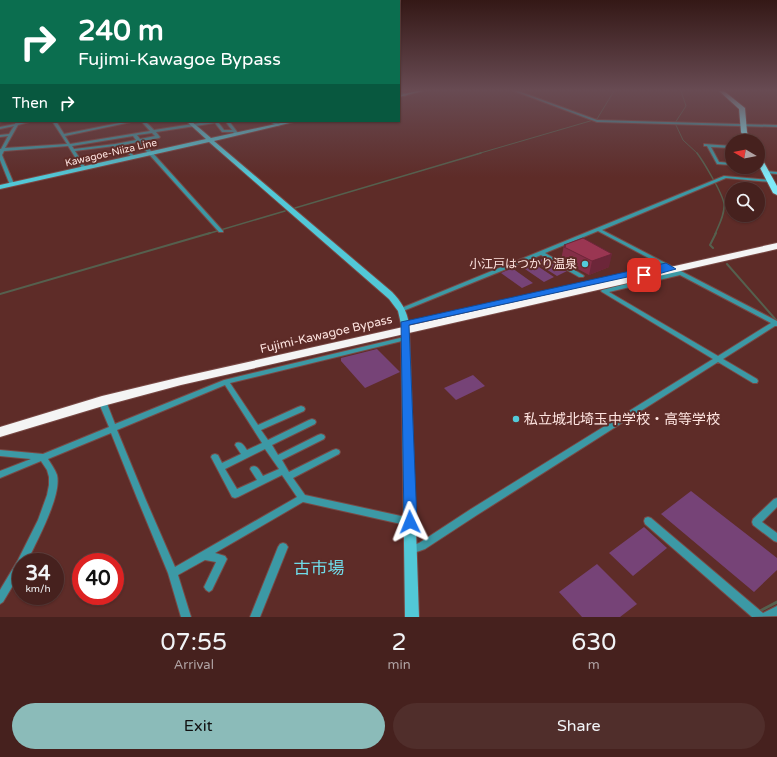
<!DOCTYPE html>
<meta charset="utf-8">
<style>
:root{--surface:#46211e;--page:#502e2b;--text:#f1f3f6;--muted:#b0a3a4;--line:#5e3e3c;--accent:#8bbbb9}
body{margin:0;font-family:"Varela Round","Noto Sans JP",sans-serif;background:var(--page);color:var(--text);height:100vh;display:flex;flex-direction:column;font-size:15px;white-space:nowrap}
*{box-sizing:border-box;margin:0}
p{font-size:13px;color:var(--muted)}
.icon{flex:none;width:22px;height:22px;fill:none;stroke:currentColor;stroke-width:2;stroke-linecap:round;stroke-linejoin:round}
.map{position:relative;height:617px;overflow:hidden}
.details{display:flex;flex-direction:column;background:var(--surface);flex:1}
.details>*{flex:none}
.guide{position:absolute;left:0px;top:0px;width:400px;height:122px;box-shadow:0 1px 3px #0004,0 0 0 1px var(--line);background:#0b6e4f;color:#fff;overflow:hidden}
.needle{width:26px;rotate:280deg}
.buttons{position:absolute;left:725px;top:134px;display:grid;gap:8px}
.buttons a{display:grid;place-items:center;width:40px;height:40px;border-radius:50%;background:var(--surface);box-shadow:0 1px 3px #0004,0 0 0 1px var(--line);font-size:20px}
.speed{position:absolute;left:12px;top:553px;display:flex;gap:8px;font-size:20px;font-weight:700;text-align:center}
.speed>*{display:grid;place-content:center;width:52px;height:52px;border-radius:50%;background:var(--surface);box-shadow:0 1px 3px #0004,0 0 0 1px var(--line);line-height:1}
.speed small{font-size:10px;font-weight:400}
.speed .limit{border:6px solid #d22;background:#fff;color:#111}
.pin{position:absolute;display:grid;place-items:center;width:34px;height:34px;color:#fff;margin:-17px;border-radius:8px;box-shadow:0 2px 6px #0006}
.me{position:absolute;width:44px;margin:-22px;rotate:358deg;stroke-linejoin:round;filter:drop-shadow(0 0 3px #0008)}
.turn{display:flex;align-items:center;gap:14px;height:84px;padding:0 12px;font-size:18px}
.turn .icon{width:52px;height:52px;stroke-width:2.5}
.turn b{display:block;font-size:28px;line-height:34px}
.then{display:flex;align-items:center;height:38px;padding:0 12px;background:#0003;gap:8px;font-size:15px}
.eta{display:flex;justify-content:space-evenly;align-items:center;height:68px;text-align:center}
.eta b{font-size:24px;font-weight:600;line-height:28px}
.cta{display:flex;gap:8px;margin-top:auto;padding:8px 12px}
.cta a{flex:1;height:46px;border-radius:24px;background:var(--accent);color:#111;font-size:16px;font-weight:600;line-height:46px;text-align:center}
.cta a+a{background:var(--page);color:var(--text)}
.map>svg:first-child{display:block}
.green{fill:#764377}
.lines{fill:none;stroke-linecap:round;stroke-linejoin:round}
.stream-far3{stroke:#55604e;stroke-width:1}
.stream-far2{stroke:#55604e;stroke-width:1.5}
.stream-far1{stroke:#55604e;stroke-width:2}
.stream{stroke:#55604e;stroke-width:3}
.street-casing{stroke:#784945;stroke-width:2}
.secondary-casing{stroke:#784945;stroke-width:2}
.primary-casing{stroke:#784945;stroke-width:2}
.highway-casing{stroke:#784945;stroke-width:2}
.street{fill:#3c99a5;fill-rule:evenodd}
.secondary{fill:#52c8d7;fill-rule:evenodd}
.primary{fill:#7fe9f7;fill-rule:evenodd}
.highway{fill:#f4f4f4;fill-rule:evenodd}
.wall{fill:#842e47}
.shaded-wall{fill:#6c2639}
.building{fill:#9a3652;stroke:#6c2639}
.route{fill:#1a73e8;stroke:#114b97}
.poi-dot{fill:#53cbda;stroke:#5e2c28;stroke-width:1.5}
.labels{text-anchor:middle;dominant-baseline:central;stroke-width:4;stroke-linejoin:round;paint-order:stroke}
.far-street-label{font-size:10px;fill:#fee4e0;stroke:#5e2c28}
.poi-label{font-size:12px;fill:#fee4e0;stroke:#5e2c28;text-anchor:end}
.street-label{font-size:12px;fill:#fee4e0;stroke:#5e2c28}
.near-poi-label{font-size:14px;fill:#fee4e0;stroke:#5e2c28;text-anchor:start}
.near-quarter-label{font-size:17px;fill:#70dbe8;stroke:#5e2c28}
</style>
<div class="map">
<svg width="777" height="617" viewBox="0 0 777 617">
<rect width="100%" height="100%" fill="#5e2c28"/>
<path class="green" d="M545 258 567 271 557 276 535 262Z
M533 263 554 277 544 282 522 267Z
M512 268 533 283 522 288 501 273Z
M377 349 400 372 365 388 341 361V358Z
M473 375 485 386 456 400 444 388Z
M691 491 777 558V570L754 592 661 514Z
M644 527 667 548 633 576 609 553Z
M597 564 637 604 620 617H582L559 592Z"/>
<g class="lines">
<path class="stream-far3" d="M681 91 686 106 675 123 683 140 698 154
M477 154 597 119 614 91"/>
<path class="stream-far2" d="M697 153C703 161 723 194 724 204 725 214 719 225 715 234
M295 208 481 153
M207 234 285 211"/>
<path class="stream-far1" d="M713 248 710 245 716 233
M727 264 777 321
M0 294 210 233"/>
<path class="stream" d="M758 612 777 602"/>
<defs>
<path id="street" d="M399 91 406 94 407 95 405 96 399 93Z
M514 91H518L597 120 777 125V127L597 122Z
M0 105H1V107H0Z
M16 121H20L19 123 26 121H33L18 125 5 148 67 144 52 121H56L64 134 129 121H136L65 136 70 144 150 131 141 121H145L154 130 212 121H221L218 122 224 130H232L225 121H229L238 133 237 134H235L233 132H222L215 123 156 132 160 137 159 138 142 141 223 231V232H219L138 142 118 146 121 149 127 148 135 157 133 158 125 151 119 152 114 146 75 151 86 168 84 169 82 168 68 146 4 151 2 155 14 184 10 185 0 160V149H1L8 136 0 137V135L9 134 14 126 0 129V127L15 124ZM152 133 155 136 140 139 137 135ZM133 136 136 140 115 144 74 149 72 146Z
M269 121H274L280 125 277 126Z
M704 144 732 146V148L711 147 719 162 732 163V165L717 164 707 146H704Z
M766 171 777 172V174L766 173Z
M724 176 771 180 773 181 771 182 726 178 602 230 777 321V326H775L723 359 757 379 758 381 757 383H753L718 362 477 515 425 549 411 554 408 553 406 550 408 547 419 543 471 509 713 359 602 292 601 291 602 290 675 272 598 231 545 253 583 275 584 276 583 277H579L541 255 403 311H399L398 310 399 309ZM680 275 771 323 718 356 609 292Z
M404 337 406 338 407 339 406 340 230 383 258 425 298 407 301 406 304 407 305 409 304 411 261 430 268 440 309 420 312 419 315 420 316 422 315 424 272 445 278 455 318 435 321 434 324 435 325 437 324 439 282 460 289 472 333 450 336 449 339 450 340 452 339 454 293 478 305 495 410 518 413 519 414 522 413 525 410 526 303 502 215 553 225 556 227 559 212 590 209 592 206 590 204 587 216 562 205 560 178 575 191 617H181L168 573 137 498 111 433 48 459C51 464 55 469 57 475 62 496 36 542 27 562H21V572L3 602 0 604V590L18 560 38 520 47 495 49 485V477L47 470 41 461 0 478V471L31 459 0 456V450L43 454 109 427 98 401 99 399 102 398 105 399 106 401 115 424 224 380ZM225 385 262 443 247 450C244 446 242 441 236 443L235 445 241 454 222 463 218 455 215 454 212 455 211 457 232 497 235 498 238 497 282 475 297 497 175 567 145 498 117 430ZM265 449 279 469 263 476C260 472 258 464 251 467L250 469 257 480 237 489 225 469Z
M777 498V507L762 522 777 533V542L774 541 753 525 752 522 753 519 774 499Z
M648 517 651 518 763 613 777 606V616L752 617 645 524 644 521 645 518Z
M283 543 286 544 288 547 260 617H250L278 547 280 544Z"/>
<path id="secondary" d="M417 91H423L399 97V95Z
M0 112H1V114H0Z
M186 121H191L211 138 290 121H298L214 141 392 292C401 301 407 311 409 324L419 617H405L401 324 398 311 389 299 209 142 0 189V185L206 139Z"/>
<path id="primary" d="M719 91H724L745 108 747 132 751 141H745L741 132 739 109Z
M758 155 761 157 777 186V195L773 193 758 164Z"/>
<path id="highway" d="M777 243V249L181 385 103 406 0 437V427L102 396 181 377Z"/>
</defs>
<use href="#street" class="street-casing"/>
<use href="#secondary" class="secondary-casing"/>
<use href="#primary" class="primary-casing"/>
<use href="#highway" class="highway-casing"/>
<use href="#street" class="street"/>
<use href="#secondary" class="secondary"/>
<use href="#primary" class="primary"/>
<use href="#highway" class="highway"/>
</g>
<path class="wall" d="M564 245 609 267 589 275 561 260Z"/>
<path class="shaded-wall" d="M612 254 609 267 589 275 592 261Z"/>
<path class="building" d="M583 238 612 254 592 261 564 247 566 246 564 245Z"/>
<linearGradient id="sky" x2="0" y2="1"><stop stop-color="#341816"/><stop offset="0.51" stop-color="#684b53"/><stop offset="1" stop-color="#684b53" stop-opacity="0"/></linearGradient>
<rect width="777" height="177" fill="url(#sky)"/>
<path class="route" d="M666 263 676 269 644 278 641 277V274L409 325 417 522 415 526 410 528 405 526 404 522 401 322Z"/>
<g class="poi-dot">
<circle cx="585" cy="264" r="4"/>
<circle cx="516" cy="419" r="4"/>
</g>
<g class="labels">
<g class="far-street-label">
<text transform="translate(111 153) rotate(-13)">Kawagoe-Niiza Line</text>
</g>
<g class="poi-label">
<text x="577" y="264">小江戸はつかり温泉</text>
</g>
<g class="street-label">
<text transform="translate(326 334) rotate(-13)">Fujimi-Kawagoe Bypass</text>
</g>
<g class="near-poi-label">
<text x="524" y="419">私立城北埼玉中学校・高等学校</text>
</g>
<g class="near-quarter-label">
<text x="319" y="568">古市場</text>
</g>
</g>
</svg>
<div class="buttons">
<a><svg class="needle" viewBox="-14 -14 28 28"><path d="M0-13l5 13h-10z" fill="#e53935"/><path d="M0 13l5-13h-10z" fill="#b0a3a4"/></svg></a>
<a><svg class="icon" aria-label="search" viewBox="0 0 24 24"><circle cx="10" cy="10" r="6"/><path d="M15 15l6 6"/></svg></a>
</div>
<div class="speed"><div>34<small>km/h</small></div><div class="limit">40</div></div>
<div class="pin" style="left:644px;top:275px;background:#d93025"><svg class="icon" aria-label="arrive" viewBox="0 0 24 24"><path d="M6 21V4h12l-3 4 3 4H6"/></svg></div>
<svg class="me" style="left:410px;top:522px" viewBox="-20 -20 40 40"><path d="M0-17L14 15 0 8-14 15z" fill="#1a73e8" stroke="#fff" stroke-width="4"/></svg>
<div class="guide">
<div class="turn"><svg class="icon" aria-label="right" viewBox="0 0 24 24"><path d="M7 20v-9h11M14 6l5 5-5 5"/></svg><div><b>240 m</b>Fujimi-Kawagoe Bypass</div></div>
<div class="then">Then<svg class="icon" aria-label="right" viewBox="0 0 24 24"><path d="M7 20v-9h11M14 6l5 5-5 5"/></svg></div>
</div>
</div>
<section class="details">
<div class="eta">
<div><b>07:55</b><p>Arrival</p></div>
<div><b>2</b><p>min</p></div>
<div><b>630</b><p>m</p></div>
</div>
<div class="cta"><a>Exit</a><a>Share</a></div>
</section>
